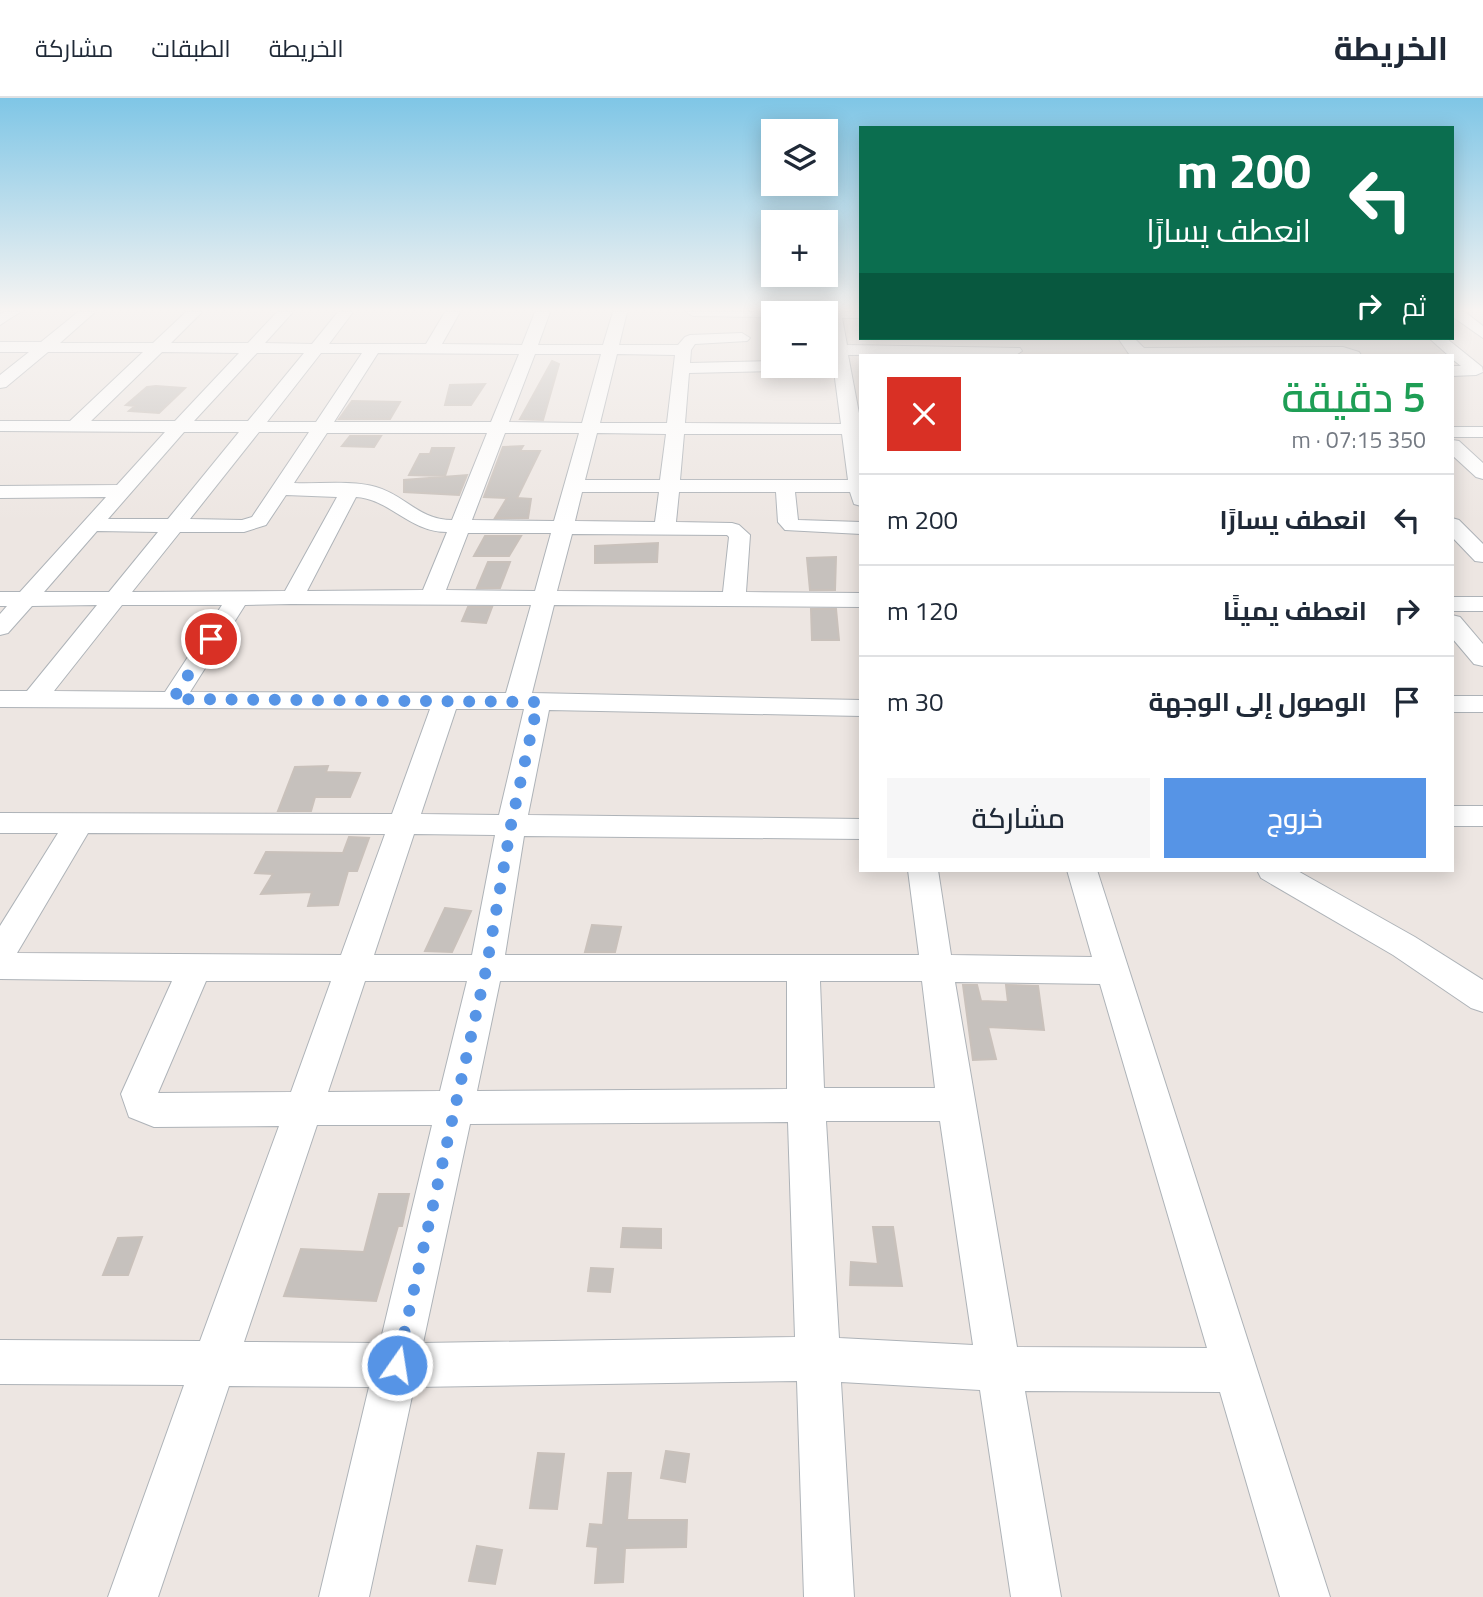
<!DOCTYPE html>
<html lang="ar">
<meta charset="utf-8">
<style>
:root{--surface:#fff;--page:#f6f6f7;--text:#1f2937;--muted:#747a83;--line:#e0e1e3;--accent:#5694e6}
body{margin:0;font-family:"Titillium Web",Cairo,sans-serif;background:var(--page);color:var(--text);direction:rtl;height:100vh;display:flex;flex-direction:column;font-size:26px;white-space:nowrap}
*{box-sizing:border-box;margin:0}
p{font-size:23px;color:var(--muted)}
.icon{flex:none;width:38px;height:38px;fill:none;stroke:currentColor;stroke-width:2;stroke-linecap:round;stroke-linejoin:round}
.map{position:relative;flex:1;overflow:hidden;direction:ltr}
.details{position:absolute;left:859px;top:256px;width:595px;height:518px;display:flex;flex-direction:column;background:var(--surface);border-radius:0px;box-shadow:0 4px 18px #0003;direction:rtl}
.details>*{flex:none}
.banner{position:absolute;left:859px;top:28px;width:595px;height:214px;border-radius:0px;box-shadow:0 4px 18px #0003;direction:rtl;background:#0b6e4f;color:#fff;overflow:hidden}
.tools{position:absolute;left:761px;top:21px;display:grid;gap:14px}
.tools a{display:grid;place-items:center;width:77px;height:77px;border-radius:0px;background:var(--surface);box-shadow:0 4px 18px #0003;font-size:35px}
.pin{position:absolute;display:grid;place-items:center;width:60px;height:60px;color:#fff;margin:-30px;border:4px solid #fff;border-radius:50%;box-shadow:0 2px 7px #0007}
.me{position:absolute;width:77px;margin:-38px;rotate:13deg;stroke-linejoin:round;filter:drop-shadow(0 0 5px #0008)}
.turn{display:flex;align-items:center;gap:24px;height:147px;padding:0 28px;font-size:32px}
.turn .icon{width:91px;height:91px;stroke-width:2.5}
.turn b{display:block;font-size:49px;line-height:60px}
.then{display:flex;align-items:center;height:66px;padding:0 28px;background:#0003;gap:14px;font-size:26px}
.round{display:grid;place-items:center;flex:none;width:74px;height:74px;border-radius:0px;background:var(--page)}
.head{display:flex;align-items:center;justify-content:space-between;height:119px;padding:0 28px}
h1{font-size:42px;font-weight:600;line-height:52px;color:#1e9e55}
.action{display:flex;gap:14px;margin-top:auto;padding:14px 28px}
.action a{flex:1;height:80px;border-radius:0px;background:var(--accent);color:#fff;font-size:28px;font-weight:600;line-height:80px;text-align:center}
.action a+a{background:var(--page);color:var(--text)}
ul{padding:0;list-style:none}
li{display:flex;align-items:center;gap:21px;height:91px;padding:0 28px;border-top:2px solid var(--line)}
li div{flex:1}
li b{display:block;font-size:26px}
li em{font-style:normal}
header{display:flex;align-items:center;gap:42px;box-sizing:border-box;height:98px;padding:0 35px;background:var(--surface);border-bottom:2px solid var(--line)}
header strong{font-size:33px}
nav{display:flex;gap:38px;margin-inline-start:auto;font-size:24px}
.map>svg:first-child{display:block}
.building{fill:#c6c1bd;stroke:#c9c1bb;stroke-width:2}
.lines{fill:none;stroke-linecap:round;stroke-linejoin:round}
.minor-casing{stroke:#aeb3b8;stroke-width:2}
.minor{fill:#fff;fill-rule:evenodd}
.route{stroke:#5694e6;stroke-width:12;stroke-dasharray:0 21.6}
</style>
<header>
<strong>الخريطة</strong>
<nav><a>الخريطة</a><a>الطبقات</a><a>مشاركة</a></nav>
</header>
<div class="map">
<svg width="1483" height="1499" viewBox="0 0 1483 1499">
<rect width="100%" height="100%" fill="#ede6e2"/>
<path class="building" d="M552 263 559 266 543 322 520 321Z
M485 286 471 307H445L450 287Z
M147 289 156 288 185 290 159 315 129 313 135 308 126 307Z
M352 303 400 304 390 321H339Z
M350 338H381L374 349 342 348Z
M523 348 520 353H540L517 400 531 401 528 420H495L507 400 484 399 503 349Z
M432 350H454L445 378 409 377 420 356H430Z
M467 377 459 397 404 394V382Z
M485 438H521L509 458H474Z
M658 445 657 464 595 465V448Z
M836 459 835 492H810L807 460Z
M488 464H510L500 490H477Z
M468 509H492L486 525 462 523Z
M811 511H836L839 542H812Z
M328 668 326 674 360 675 350 699H315L311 713H278L295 669Z
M349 739 369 740 357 773H348L338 807 308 808 312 794 261 796 273 776 255 775 266 754 343 755Z
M445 810 471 813 452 854 425 853Z
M592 827 621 829 615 854H585Z
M963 887H977L981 903 1008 904 1006 887 1038 888 1044 932 988 929 996 961 973 962Z
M379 1096H409L402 1128H398L376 1203 284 1198 301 1151 364 1154Z
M873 1129H893L902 1188 850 1187 851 1164 878 1166Z
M623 1130 661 1131V1150L621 1149Z
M142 1139 128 1177H103L118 1140Z
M591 1170 613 1171 610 1194 588 1193Z
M666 1353 689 1356 685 1384 661 1380Z
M538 1355 564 1356 557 1411 530 1410Z
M608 1375H631L627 1422H687L686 1449 625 1450 623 1484 595 1485 598 1449 587 1448 590 1426 603 1427Z
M477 1448 502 1452 495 1486 469 1483Z"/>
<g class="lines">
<defs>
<path id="minor" d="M3 214H20L0 227V216Z
M78 214H95L60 245H153L186 214H202L171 245H248L277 214H293L265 245 312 246 338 214H353L329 246H426L445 214H460L442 246 522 247 535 214H550L538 247H603L613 214H627L619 247H678L685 239 690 237 742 235 750 240 747 243 695 246 691 252 690 265 774 263V268H782L774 273 689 275 685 325 841 326 827 220 826 215 820 214H861V220H842L847 247 1020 250 1022 253 1016 257H848L861 326V408L854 406 850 394H795L798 422 861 424V436L785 432 778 424 776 394H679L676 424 732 425 739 427 750 437 746 494 861 495V509L554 507 532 595 861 602V618L549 612 528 717 861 721V741L524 738 505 857H919L908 772H938L951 857 1092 859 1067 772H1097L1330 1499H1280L1220 1294 1025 1293 1061 1499H1011L980 1292 841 1284 854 1499H804L797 1283 414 1289 369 1499H319L369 1289 229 1288 158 1499H108L184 1287 0 1286V1242L200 1243 279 1028 154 1029 129 1019 121 996 172 883 0 881V828L58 735H0V715L392 716 430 611 0 609V593H27L97 507 32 508 8 535 0 537V516L7 508H0V494H20L106 399 0 400V388L117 387 165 334 0 333V323H70L143 254H48L6 289 0 290V277L29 254H0V244H41ZM162 254 239 255 175 323H91ZM257 255H304L248 323H194ZM321 255H362L316 324H267ZM378 255 519 256 491 324H334ZM535 256H601L582 325 509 324ZM617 256 675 257 667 325H600ZM184 334H239L168 421H108ZM259 334H309L252 419 242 422 190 421ZM327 335H487L452 422C419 422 405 397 376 389 351 382 321 386 294 385ZM505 335H579L554 423 472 422ZM597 335 666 336 660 382H585ZM684 336H842L848 382H680ZM582 394H659L655 424 575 423ZM286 397 337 399 285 493 132 494 180 434H244L266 427ZM356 399C390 401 409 434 447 434L423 492 307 493ZM97 433 158 434 109 494H44ZM468 435H551L535 493 446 492ZM572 436 727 437 729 439 723 494 557 493ZM291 506 531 507 506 595 190 594 245 507ZM122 507H222L165 594 54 593ZM456 611H524L499 717 421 716ZM88 735 385 736 341 857 17 855ZM414 736 495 737 472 857H374ZM206 883H331L291 994 158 995ZM365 883H467L440 993 328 994ZM500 883H787V991L477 993ZM820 883H922L935 990H824ZM955 884 1100 886 1207 1250 1017 1249ZM826 1023H940L973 1247 839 1240ZM788 1024 795 1239 423 1245 470 1026ZM317 1027H432L380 1245 244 1244Z
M686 214H786V215H774V219L693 218Z
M1452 214H1465L1483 228V240L1453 219Z
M1118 240H1134L1144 250 1343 249 1359 254 1361 257H1133L1129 256Z
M1429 240H1446L1482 269 1483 274 1476 277 1452 278V268H1461L1452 261V257H1448Z
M1452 329H1483V339H1452Z
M1452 342 1459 343 1483 365V381L1476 379 1452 357Z
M1452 420 1459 422 1483 446V464L1475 463 1452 439Z
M1452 499H1483V513H1452Z
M1452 517 1460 519 1483 546V568L1474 566 1452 540Z
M1452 598H1483V614H1452Z
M1452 708H1483V728H1452Z
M1257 772H1296L1415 839 1483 882V914L1471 910 1393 857 1261 780Z"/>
</defs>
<use href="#minor" class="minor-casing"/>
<use href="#minor" class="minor"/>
</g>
<linearGradient id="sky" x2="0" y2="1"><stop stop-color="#7fc6e6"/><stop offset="0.5" stop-color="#f7f4f2"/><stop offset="1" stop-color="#f7f4f2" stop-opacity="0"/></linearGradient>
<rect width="1483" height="424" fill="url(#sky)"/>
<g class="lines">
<path class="route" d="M211 541 173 601 538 604 511 727 486 872 397 1267"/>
</g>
</svg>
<div class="tools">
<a><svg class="icon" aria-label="layers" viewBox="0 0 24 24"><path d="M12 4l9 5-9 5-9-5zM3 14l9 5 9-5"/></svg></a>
<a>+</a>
<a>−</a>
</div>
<div class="pin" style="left:211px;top:541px;background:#d93025"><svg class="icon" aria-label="arrive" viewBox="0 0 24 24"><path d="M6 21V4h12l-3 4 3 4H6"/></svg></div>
<svg class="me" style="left:397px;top:1267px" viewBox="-20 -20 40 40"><circle r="17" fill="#5694e6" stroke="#fff" stroke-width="3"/><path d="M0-11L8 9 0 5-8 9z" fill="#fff"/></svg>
<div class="banner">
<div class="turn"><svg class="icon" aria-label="left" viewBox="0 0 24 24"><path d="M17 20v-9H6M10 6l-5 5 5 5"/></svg><div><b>200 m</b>انعطف يسارًا</div></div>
<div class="then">ثم<svg class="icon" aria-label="right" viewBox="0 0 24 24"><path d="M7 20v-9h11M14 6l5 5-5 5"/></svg></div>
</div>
<section class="details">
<div class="head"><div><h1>5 دقيقة</h1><p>350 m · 07:15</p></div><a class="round" style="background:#d93025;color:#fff"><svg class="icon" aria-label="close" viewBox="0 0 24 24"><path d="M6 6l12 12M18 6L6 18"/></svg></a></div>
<ul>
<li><svg class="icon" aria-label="left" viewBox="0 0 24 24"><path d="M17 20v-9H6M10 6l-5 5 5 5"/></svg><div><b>انعطف يسارًا</b></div><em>200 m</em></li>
<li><svg class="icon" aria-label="right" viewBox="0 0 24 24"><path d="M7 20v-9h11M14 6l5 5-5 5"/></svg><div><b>انعطف يمينًا</b></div><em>120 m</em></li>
<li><svg class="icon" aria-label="arrive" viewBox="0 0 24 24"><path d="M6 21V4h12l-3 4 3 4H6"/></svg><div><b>الوصول إلى الوجهة</b></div><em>30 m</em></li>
</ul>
<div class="action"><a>خروج</a><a>مشاركة</a></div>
</section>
</div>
